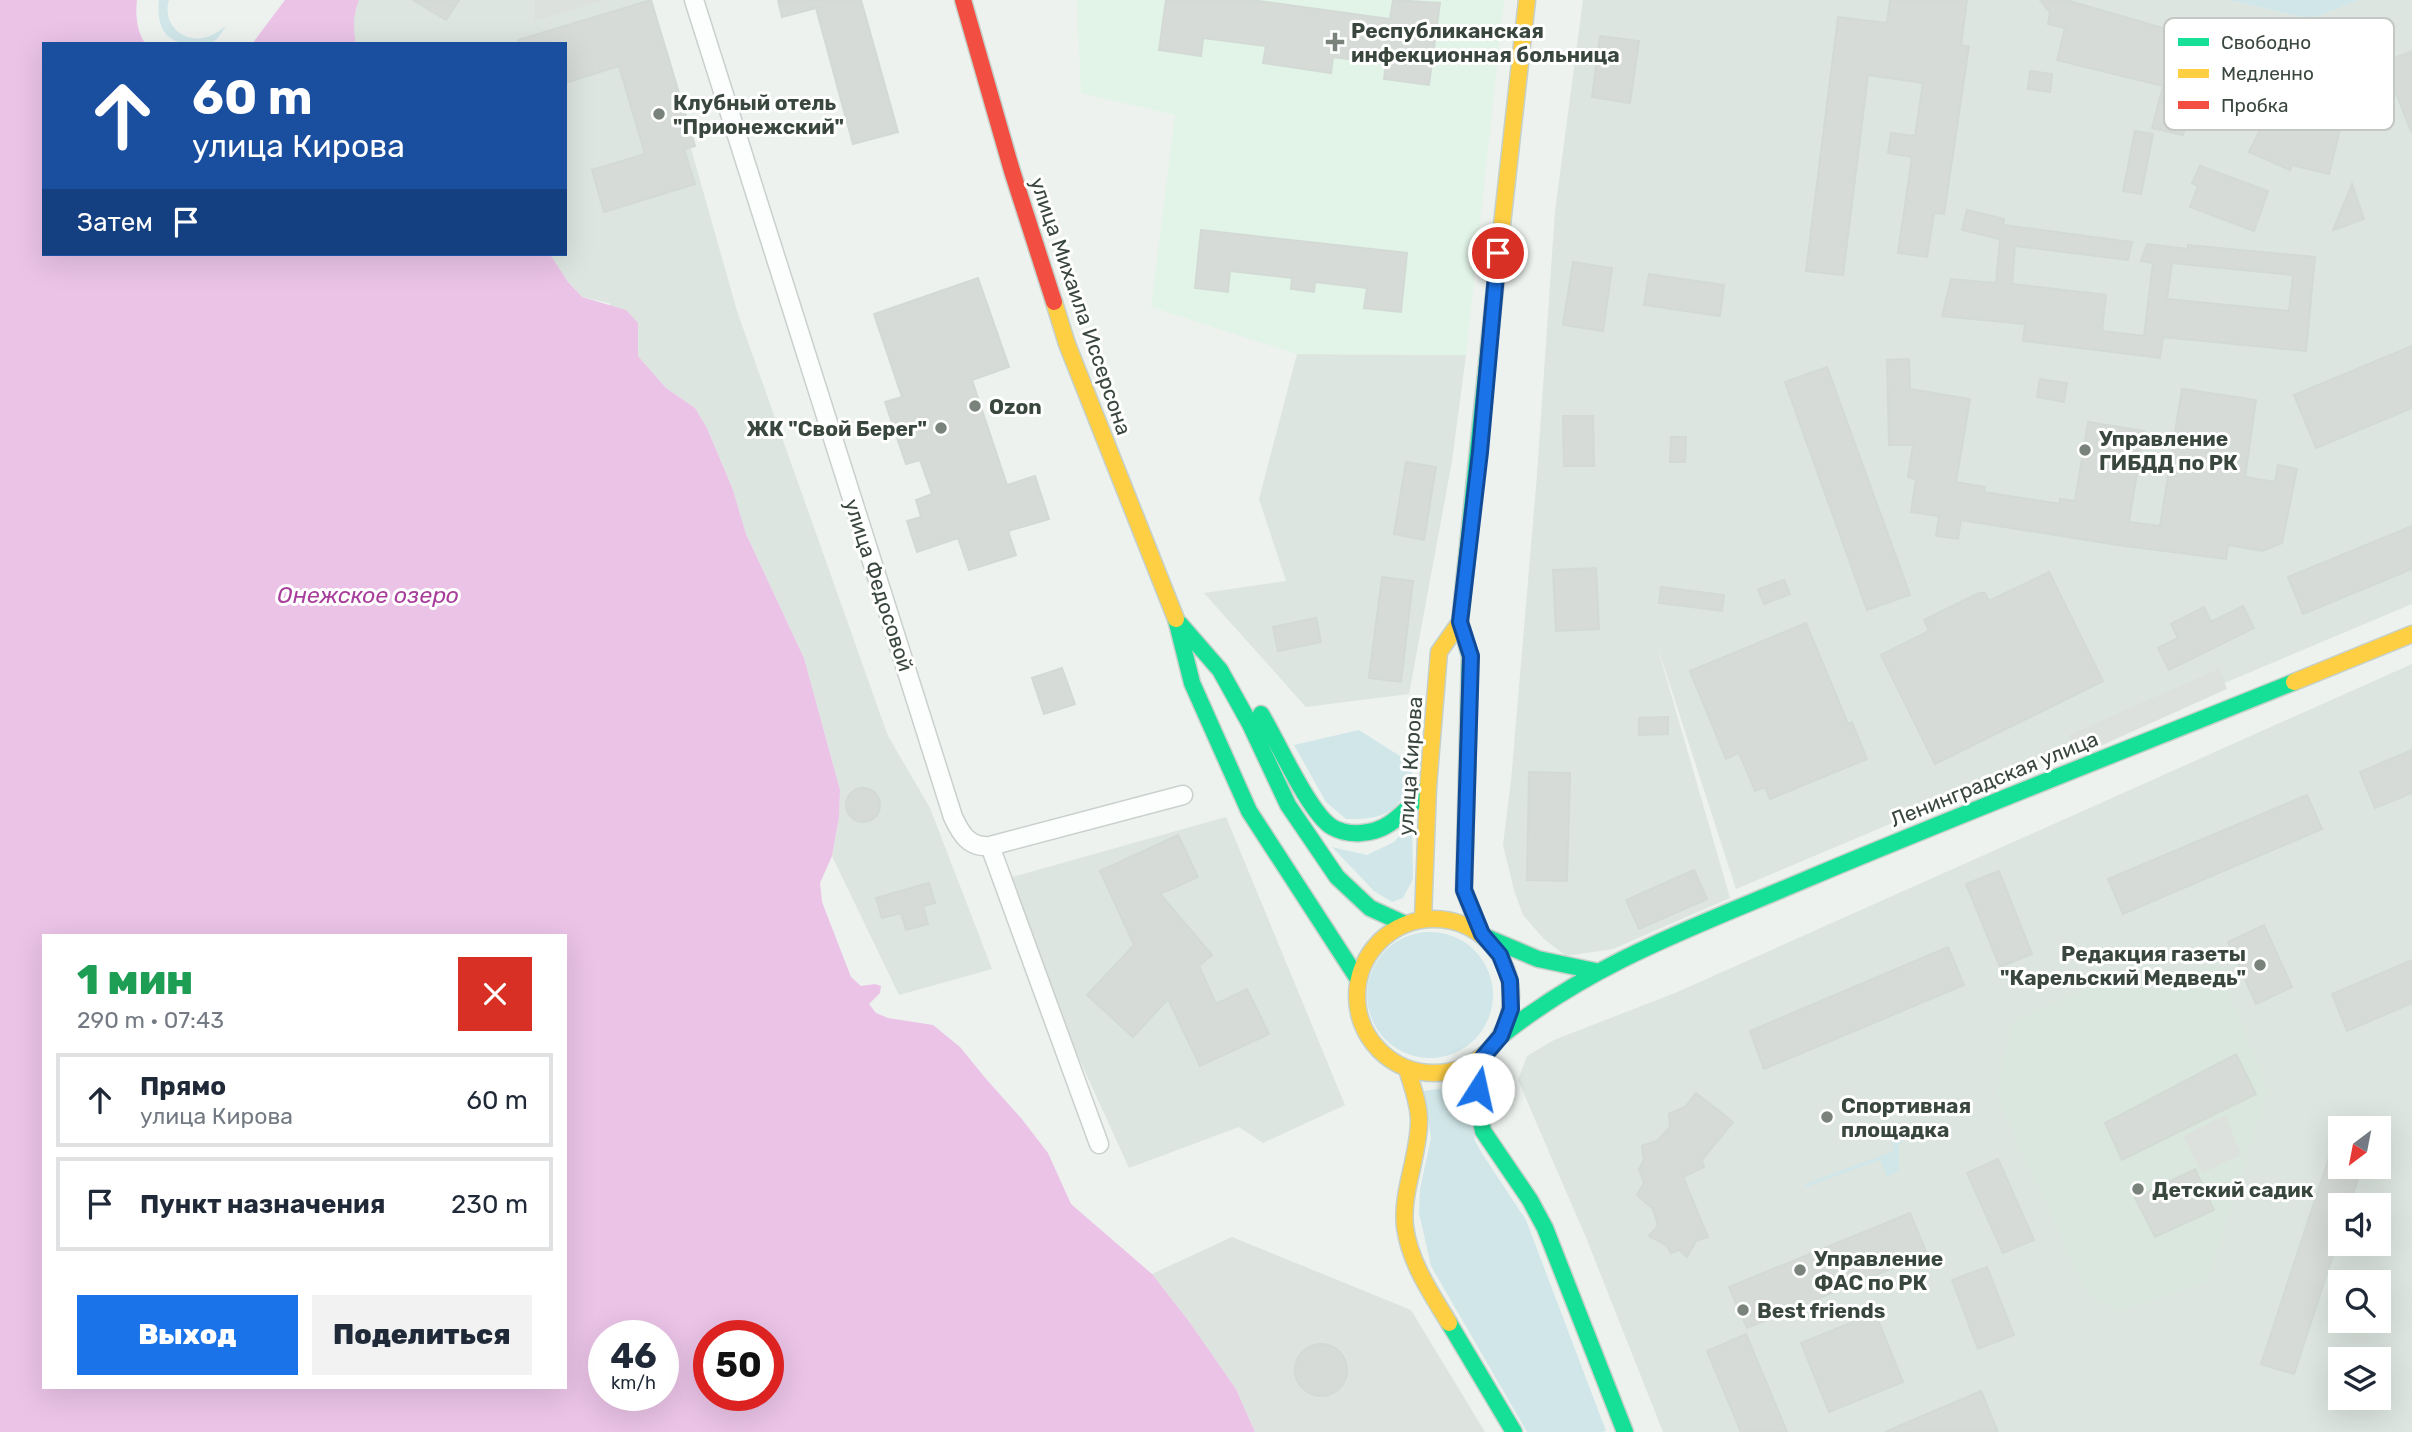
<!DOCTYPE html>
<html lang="ru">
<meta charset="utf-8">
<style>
:root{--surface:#fff;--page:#f2f2f3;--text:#1f2937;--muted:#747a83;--line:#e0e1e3;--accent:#1a73e8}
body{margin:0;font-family:Rubik,sans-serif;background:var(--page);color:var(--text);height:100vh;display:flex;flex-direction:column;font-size:26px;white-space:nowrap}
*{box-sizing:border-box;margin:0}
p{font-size:23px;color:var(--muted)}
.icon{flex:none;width:38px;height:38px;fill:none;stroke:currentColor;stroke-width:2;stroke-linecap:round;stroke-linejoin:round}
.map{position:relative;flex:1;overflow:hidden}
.side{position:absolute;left:42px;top:934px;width:525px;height:455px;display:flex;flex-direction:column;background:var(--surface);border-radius:0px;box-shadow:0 7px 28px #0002}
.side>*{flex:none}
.hud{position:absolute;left:42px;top:42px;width:525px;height:214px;border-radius:0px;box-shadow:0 7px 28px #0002;background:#1a4fa0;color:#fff;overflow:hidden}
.needle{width:46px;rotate:212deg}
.fabs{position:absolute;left:2328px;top:1116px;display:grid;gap:14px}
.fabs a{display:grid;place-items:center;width:63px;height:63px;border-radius:0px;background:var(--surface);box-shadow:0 7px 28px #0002;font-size:35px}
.speed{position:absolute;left:588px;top:1320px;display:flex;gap:14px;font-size:35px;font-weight:700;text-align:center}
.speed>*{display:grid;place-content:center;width:91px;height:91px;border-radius:50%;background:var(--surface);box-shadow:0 7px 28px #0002;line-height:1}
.speed small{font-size:18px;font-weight:400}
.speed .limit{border:10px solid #d22;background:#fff;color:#111}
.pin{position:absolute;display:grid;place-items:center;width:60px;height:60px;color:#fff;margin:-30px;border:4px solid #fff;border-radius:50%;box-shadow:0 2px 7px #0007}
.me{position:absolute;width:77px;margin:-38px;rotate:10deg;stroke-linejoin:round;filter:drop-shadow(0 0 5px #0008)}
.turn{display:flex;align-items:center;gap:24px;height:147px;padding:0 35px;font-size:32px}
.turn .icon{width:91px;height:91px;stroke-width:2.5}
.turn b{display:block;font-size:49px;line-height:60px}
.then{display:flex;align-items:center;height:66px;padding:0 35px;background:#0003;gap:14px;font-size:26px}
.round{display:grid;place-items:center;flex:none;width:74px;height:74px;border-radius:0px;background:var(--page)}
.overview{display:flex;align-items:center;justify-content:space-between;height:119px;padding:0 35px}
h1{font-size:42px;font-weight:800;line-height:52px;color:#1e9e55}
.button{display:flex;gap:14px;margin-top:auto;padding:14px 35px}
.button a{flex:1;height:80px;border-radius:0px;background:var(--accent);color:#fff;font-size:28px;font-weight:800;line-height:80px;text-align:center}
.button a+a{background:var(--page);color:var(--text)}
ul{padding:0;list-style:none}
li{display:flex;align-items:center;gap:21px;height:94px;margin:0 14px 10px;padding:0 21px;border:4px solid var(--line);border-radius:0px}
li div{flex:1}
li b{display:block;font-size:26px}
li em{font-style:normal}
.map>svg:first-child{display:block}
.residential{fill:#dce5df;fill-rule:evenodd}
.commercial{fill:#e2f3e7}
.industrial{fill:#dde3df}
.education{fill:#dae7df}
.green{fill:#d0e6e8}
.parking{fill:#dde1de}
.water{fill:#eac3e7;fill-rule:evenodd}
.building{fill:#d6dbd8;stroke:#d3dad5;stroke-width:2;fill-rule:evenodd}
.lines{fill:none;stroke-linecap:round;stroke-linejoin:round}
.street-casing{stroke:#cad0cc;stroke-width:21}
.fast-casing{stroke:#c5d0ca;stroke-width:19}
.slow-casing{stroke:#c5d0ca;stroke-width:19}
.jam-casing{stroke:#c5d0ca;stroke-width:19}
.street{stroke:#fcfdfd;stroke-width:18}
.fast{stroke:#16e098;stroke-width:16}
.slow{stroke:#ffcf43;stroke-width:16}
.jam{stroke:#f24e42;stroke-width:16}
.route-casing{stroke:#114b97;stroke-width:18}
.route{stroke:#1a73e8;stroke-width:12}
.poi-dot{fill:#79837c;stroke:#fff;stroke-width:2.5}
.labels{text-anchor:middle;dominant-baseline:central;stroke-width:6;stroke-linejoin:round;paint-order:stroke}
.poi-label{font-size:21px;font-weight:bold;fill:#3a473e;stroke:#fff;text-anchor:start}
.street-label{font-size:21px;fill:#3a473e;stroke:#fff}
.water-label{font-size:23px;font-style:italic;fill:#a83e9c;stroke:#fff}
.key{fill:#fff;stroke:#c4c8c5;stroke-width:2}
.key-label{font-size:19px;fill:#3a473e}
</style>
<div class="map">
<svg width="2412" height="1432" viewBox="0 0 2412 1432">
<rect width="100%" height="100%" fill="#edf2ef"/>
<path class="residential" d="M359 0H649L737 311 888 736 930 808 992 969 899 995 832 856 839 817 840 790 804 658 746 534 733 490 707 428 695 408 666 388 638 356 609 303 582 297 568 282 550 254H565V44H356L353 32 355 8Z
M1583 0H2228L2311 19 2359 0H2412V604L1736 889 1656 642 1730 898 1613 949 1566 956 1544 939 1523 915 1514 890 1503 845 1511 781 1537 475 1555 211Z
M1297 354 1466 355 1452 461 1409 694 1306 707 1204 593 1286 581 1259 499Z
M2412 664V1432H1663L1587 1240 1518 1080 1527 1056 1554 1040 1675 993ZM2340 1129H2378V1167H2340ZM2340 1206H2378V1244H2340ZM2340 1283H2378V1321H2340ZM2340 1360H2378V1398H2340Z
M1226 817 1345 1105 1263 1143 1239 1127 1129 1168 998 881Z"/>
<path class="commercial" d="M1077 0H1504L1466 355 1297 354 1151 307 1175 115 1081 93Z"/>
<path class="industrial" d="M1232 1237 1411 1310 1485 1432H1255L1236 1389 1188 1320 1152 1274Z"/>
<path class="education" d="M2150 959 2161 988 2216 961 2268 1090 2206 1282 2119 1310 2089 1296 1997 1096 2012 1024Z"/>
<path class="green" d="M159 0H169C161 26 187 47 212 35 217 33 221 29 226 26 223 30 220 36 216 40 210 45 202 44 194 44 166 44 156 28 159 0Z
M2228 0H2359L2311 19Z
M1359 730 1414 765C1402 809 1392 820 1346 819L1326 802 1294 745Z
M1412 821 1413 879 1403 898 1392 902 1374 891 1332 847 1367 855 1394 842Z
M1367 995a63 63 0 1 1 126 0a63 63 0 1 1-126 0Z
M1465 1085 1475 1141 1483 1155 1526 1220 1606 1431 1602 1432H1527L1431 1266 1419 1213 1420 1189 1431 1138 1424 1091Z
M1912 1126 1917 1135 1899 1143V1171L1887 1177 1880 1160 1806 1187 1805 1184 1894 1151 1889 1135Z"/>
<path class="parking" d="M535 0H604L535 21Z
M2219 669 2227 689 2078 756 2069 735Z
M2226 1115 2241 1155 2202 1173 2183 1136Z"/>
<path class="water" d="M0 0H137C135 13 137 34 146 44H44V254H550L568 282 582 297 626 310 638 323V356L666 388 695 408 707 428 733 490 746 534 804 658 840 790 839 817 832 856 820 883 822 902 851 977 861 986 875 984 881 986 880 993 869 1004 876 1013 888 1018 933 1025 960 1047 987 1080 1021 1118 1048 1153 1071 1204 1152 1274 1188 1320 1236 1389 1255 1432H0ZM44 936H565V1388H44ZM604 1335H663V1395H604ZM709 1335H768V1395H709Z
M285 0H359C353 14 353 29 356 44H252Z"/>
<path class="building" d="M413 0H459L446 20Z
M651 0 695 146 684 149 695 184 604 212 592 170 645 154 619 66 568 82 565 71V44H518V40Z
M778 0H861L898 132 853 144 816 8 782 17Z
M1166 0H1251L1390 19 1393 0 1440 3 1429 85 1384 79 1386 64 1333 57 1331 73 1263 63 1266 46 1203 38 1201 56 1159 50Z
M1890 0H1967L1961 45 1969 46 1944 214 1934 213 1927 257 1898 253 1912 157 1888 153 1891 133 1915 136 1923 83 1868 75 1843 275 1806 271 1838 17 1887 23Z
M2040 0H2066L2218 44 2219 41 2257 50 2307 75 2306 77 2331 93 2317 119 2341 125 2329 174 2292 165 2290 170 2249 152 2285 80 2251 64 2227 58 2225 63 2187 51 2171 116 2187 120 2183 135 2152 128 2163 86 2057 60 2065 28 2048 24 2050 12Z
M1600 36 1639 41 1630 103 1592 97Z
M2412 51V131H2411L2384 62Z
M2030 71 2052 74 2050 92 2028 89Z
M2135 131 2153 134 2141 194 2123 191Z
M2200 166 2268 191 2254 231 2190 207 2198 186 2192 183Z
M2352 184 2364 219 2333 230Z
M1967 210 2004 219 2003 225 2132 242 2128 260 2015 246 2012 284 2106 295 2102 331 2144 336 2153 263 2141 261 2147 244 2188 249V245L2315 257 2306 351 2163 337 2160 358 2023 341 2025 324 1942 316 1951 279 1996 283 2000 239 1962 230ZM2172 263 2293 275 2289 311 2167 299Z
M1201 230 1407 253 1401 312 1364 308 1367 288 1315 282 1314 292 1291 289 1292 278 1230 271 1228 292 1195 288Z
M1573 262 1612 268 1603 331 1563 325Z
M1649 274 1724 285 1720 316 1644 305Z
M978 278 1009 367 972 380 1007 485 1035 476 1049 519 1008 531 1016 555 969 570 958 538 917 552 907 521 921 517 916 500 932 494 920 460 906 464 885 402 902 397 874 314Z
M2412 346V408L2316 448 2294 395Z
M1909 359 1910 389 1970 399 1956 482 1985 487 1984 492 2060 504V499L2075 501 2088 422 2144 431 2129 522 2160 526 2182 389 2256 400 2245 477 2275 482 2278 465 2297 469 2282 543 2262 551 2228 545 2226 559 2118 545 1961 520 1958 539 1936 536 1939 516 1911 512 1916 479 1908 477 1913 445H1889L1887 360Z
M1827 367 1910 595 1867 610 1785 382Z
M2040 379 2067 383 2064 402 2037 397Z
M1563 416H1593L1594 466H1564Z
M1671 437H1686L1685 462H1670Z
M1406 462 1436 467 1424 540 1394 534Z
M2412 526V569L2303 614 2288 577Z
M1596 568 1599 629 1556 631 1553 570Z
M2049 572 2103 681 1935 764 1881 655 1929 631 1924 620 1979 593H1985L1989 601Z
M1382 577 1413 581 1401 682 1369 678Z
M1784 580 1790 594 1764 604 1758 589Z
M1661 587 1724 595 1722 611 1659 603Z
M2243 606 2254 628 2169 670 2158 648 2178 638 2171 624 2204 607 2211 622Z
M1316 618 1321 642 1278 651 1273 627Z
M1806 623 1848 724 1852 722 1867 759 1770 799 1765 787 1755 791 1739 753 1726 759 1690 671Z
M1062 668 1075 704 1044 714 1032 678Z
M1668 717V734L1639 735V718Z
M2412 750V793L2375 808 2360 772Z
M1529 772 1570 773 1567 881 1527 880Z
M846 805a17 17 0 1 1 34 0a17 17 0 1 1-34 0Z
M2307 795 2322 829 2123 914 2108 879Z
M1178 835 1198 877 1160 894 1212 955 1199 966 1216 1004 1247 989 1269 1034 1200 1066 1168 999 1133 1037 1087 995 1134 945 1100 871Z
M1694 870 1707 899 1639 929 1626 900Z
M1999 871 2032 954 2000 967 1966 884Z
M929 883 935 903 923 906 928 924 906 930 901 913 882 918 876 898Z
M2264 925 2292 987 2256 1004 2228 942Z
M1948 947 1964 985 1764 1069 1750 1031Z
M2412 960V1003L2347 1031 2332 994Z
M2236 1054 2256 1094 2122 1160 2105 1123Z
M1696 1093 1733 1122 1702 1160 1704 1167 1683 1177 1708 1237 1696 1241 1687 1257 1679 1250 1671 1253 1666 1245 1649 1236 1658 1226 1653 1209 1637 1195 1644 1183 1639 1169 1644 1160 1642 1146 1657 1141 1670 1127 1669 1114 1685 1107Z
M2337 1133H2340V1167H2362L2349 1206H2340V1234L2294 1374 2261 1364Z
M1998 1159 2034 1240 2003 1253 1967 1173Z
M2195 1169 2214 1210 2155 1237 2135 1198Z
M1910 1213 1927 1254 1747 1328 1729 1287Z
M1987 1267 2014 1335 1978 1349 1952 1280Z
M1875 1313 1903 1382 1829 1412 1801 1343Z
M1746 1334 1787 1432H1741L1707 1351Z
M1295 1370a26 26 0 1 1 52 0a26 26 0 1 1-52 0Z
M1981 1391 1998 1432H1885L1946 1406Z"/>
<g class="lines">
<defs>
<path id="street" d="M694 0 953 817C961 834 969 848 990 846L1183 795
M990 846 1099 1144"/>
<path id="fast" d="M1176 619 1192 683 1249 811 1358 979
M1180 624 1220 670 1250 724 1288 805 1337 877 1370 908 1405 924
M1261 714C1277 740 1309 813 1332 827 1349 837 1374 834 1389 824 1404 814 1416 800 1428 787
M1482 935 1464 890 1470 656 1460 622 1494 297
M1486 937 1538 959 1595 971
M1501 1036C1595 961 1697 926 1807 879 1968 811 2131 748 2294 682
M1483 1057 1478 1089 1479 1112 1483 1131 1530 1200 1545 1228 1625 1432
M1449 1323 1514 1432"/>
<path id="slow" d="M1494 297 1527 0
M1054 302 1067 344 1176 619
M2294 682 2412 634
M1423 919 1428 787 1439 652 1460 622
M1357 996a77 77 0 1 1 154 0a77 77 0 1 1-154 0Z
M1407 1069C1412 1086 1419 1103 1419 1121 1419 1156 1401 1192 1405 1227 1410 1263 1431 1293 1449 1323"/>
<path id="jam" d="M963 0 1012 171 1054 302"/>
</defs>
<use href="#street" class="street-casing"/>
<use href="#fast" class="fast-casing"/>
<use href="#slow" class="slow-casing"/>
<use href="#jam" class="jam-casing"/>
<use href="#street" class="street"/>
<use href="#fast" class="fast"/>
<use href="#slow" class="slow"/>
<use href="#jam" class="jam"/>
</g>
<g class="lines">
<defs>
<path id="route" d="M1478 1089 1483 1057 1501 1036 1511 1009 1510 981 1500 955 1482 934 1464 890 1471 656 1460 622 1480 452 1498 253"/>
</defs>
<use href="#route" class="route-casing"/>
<use href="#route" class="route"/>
</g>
<g class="poi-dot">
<path d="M1331.5 31.5h7v7h7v7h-7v7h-7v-7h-7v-7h7z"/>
<circle cx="659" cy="114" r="7"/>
<circle cx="975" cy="406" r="7"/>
<circle cx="941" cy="428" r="7"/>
<circle cx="2085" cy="450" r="7"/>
<circle cx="2260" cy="965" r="7"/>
<circle cx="1827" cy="1117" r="7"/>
<circle cx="2138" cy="1189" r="7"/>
<circle cx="1800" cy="1270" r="7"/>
<circle cx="1743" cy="1310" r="7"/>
</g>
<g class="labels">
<g class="poi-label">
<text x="1351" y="30">Республиканская<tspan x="1351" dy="24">инфекционная больница</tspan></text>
<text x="673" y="102">Клубный отель<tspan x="673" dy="24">"Прионежский"</tspan></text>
<text x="989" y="406">Ozon</text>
<text x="927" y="428" text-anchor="end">ЖК "Свой Берег"</text>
<text x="2099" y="438">Управление<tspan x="2099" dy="24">ГИБДД по РК</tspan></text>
<text x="2246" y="953" text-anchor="end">Редакция газеты<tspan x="2246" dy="24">"Карельский Медведь"</tspan></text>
<text x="1841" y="1105">Спортивная<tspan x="1841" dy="24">площадка</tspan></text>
<text x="2152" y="1189">Детский садик</text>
<text x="1814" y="1258">Управление<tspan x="1814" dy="24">ФАС по РК</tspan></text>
<text x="1757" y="1310">Best friends</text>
</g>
<g class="street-label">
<text transform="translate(1081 306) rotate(71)">улица Михаила Иссерсона</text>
<text transform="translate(879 585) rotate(72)">улица Федосовой</text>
<text transform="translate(1410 766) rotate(-86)">улица Кирова</text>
<text transform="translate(1994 779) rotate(-22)">Ленинградская улица</text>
</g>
<g class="water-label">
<text x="368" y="595">Онежское озеро</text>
</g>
</g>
<rect x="2164" y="18" width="230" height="112" rx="10" class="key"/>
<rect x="2178" y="38" width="31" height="8" fill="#16e098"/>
<rect x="2178" y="69" width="31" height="9" fill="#ffcf43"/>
<rect x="2178" y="101" width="31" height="8" fill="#f24e42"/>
<g class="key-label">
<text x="2221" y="49">Свободно</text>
<text x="2221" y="80">Медленно</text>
<text x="2221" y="112">Пробка</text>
</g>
</svg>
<div class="fabs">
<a><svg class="needle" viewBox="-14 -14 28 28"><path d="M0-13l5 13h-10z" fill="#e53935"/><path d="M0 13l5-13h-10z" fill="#747a83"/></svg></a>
<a><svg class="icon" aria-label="sound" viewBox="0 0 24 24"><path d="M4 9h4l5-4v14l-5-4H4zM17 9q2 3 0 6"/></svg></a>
<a><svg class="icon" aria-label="search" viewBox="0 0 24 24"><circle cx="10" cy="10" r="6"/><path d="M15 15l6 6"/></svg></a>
<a><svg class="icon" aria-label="layers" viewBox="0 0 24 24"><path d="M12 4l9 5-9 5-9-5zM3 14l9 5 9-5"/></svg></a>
</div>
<div class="speed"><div>46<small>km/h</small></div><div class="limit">50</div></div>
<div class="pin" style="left:1498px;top:253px;background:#d93025"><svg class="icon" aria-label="arrive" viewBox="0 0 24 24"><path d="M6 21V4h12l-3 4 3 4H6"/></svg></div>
<svg class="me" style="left:1478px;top:1089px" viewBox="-20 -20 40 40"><circle r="19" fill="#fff"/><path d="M0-13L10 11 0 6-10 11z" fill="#1a73e8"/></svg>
<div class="hud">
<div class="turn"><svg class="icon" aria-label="ahead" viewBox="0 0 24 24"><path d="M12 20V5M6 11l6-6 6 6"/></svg><div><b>60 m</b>улица Кирова</div></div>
<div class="then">Затем<svg class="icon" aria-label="arrive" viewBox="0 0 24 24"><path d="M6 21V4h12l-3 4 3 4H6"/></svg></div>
</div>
<section class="side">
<div class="overview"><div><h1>1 мин</h1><p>290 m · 07:43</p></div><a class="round" style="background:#d93025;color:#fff"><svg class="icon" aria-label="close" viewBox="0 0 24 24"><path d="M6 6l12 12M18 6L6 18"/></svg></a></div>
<ul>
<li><svg class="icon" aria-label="ahead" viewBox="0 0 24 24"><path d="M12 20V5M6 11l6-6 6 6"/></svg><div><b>Прямо</b><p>улица Кирова</p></div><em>60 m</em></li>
<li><svg class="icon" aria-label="arrive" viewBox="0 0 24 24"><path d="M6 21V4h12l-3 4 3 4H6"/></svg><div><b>Пункт назначения</b></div><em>230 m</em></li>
</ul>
<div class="button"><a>Выход</a><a>Поделиться</a></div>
</section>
</div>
